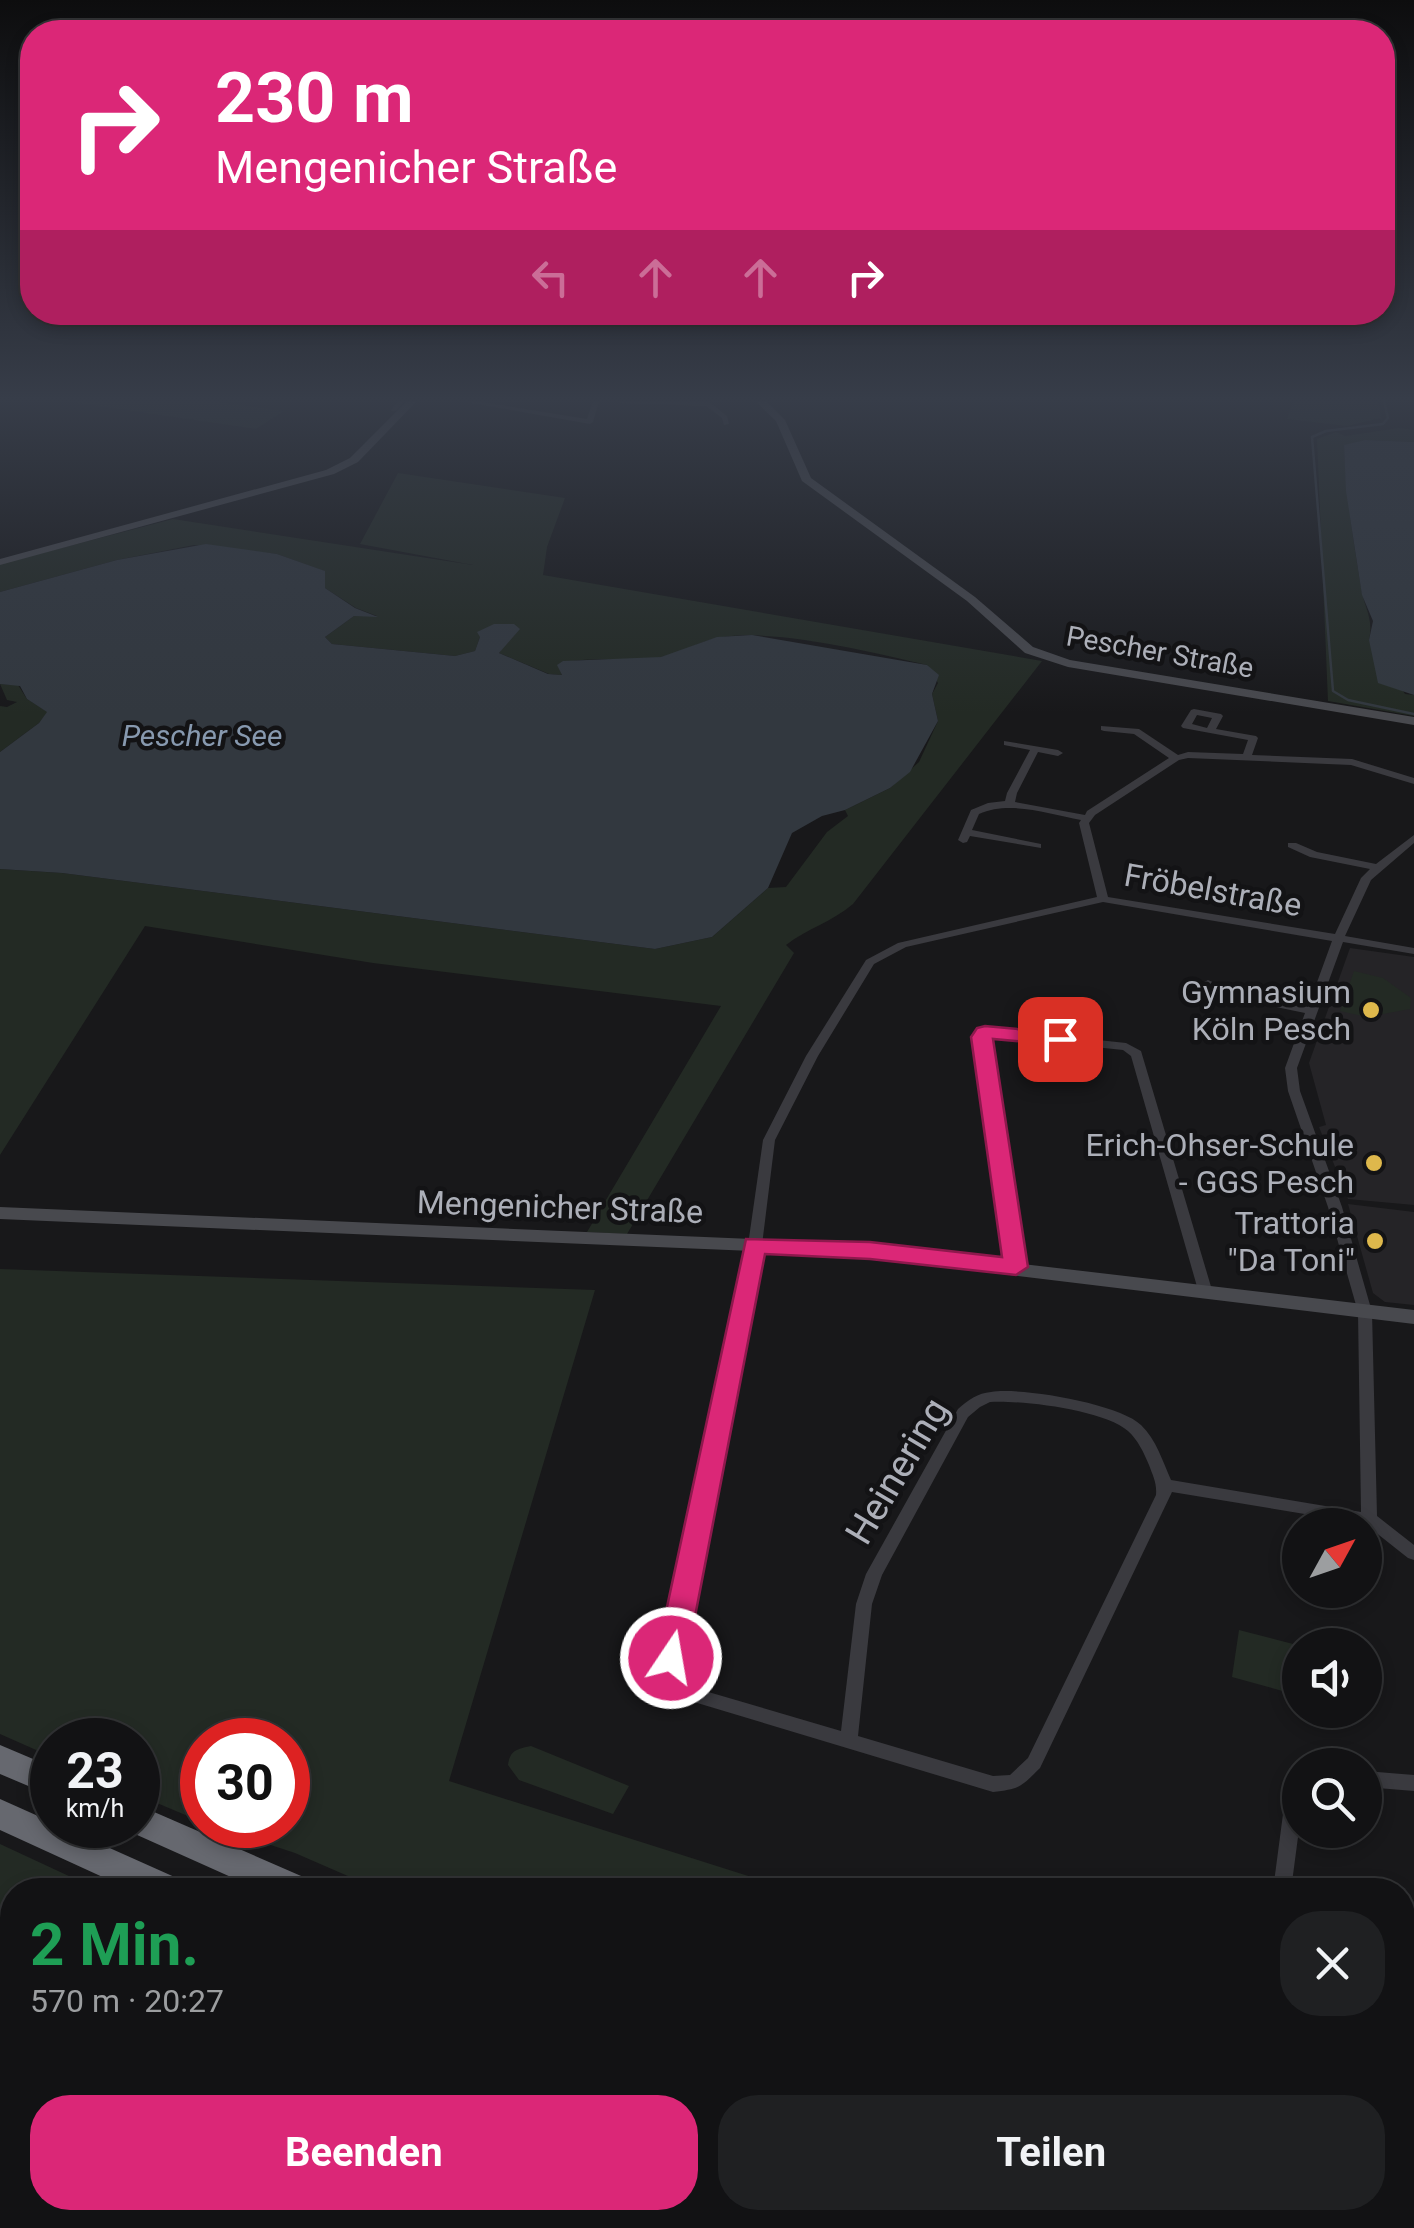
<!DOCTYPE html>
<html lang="de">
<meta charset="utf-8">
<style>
:root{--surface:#121214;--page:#1f2022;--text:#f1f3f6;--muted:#9c9ea0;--line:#313234;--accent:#db2777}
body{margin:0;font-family:Roboto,sans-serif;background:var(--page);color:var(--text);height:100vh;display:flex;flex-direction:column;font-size:38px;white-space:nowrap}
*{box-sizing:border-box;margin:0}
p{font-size:32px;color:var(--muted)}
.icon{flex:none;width:55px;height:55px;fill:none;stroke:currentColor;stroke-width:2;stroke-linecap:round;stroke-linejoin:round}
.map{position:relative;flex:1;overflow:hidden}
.details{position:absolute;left:0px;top:1878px;width:1415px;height:352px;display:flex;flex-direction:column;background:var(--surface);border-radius:40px 40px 0 0;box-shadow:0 5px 15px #0003,0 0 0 2px var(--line)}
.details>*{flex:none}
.guide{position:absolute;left:20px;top:20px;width:1375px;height:305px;border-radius:40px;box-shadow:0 5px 15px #0003,0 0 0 2px var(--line);background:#db2777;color:#fff;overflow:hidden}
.needle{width:65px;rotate:50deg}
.buttons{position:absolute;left:1282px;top:1508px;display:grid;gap:20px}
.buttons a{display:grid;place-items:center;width:100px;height:100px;border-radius:50%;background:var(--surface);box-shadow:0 5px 15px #0003,0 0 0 2px var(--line);font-size:50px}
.speed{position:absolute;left:30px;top:1718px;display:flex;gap:20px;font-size:50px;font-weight:700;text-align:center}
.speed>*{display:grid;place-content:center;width:130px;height:130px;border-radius:50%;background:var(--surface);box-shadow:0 5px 15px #0003,0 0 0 2px var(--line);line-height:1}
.speed small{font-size:25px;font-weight:400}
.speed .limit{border:15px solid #d22;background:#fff;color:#111}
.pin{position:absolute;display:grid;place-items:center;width:85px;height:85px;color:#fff;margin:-42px;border-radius:20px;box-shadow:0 5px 15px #0006}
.me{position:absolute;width:110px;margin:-55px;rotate:12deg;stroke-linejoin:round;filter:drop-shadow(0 0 8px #0008)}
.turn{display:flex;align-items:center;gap:35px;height:210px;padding:0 30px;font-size:45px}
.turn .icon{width:130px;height:130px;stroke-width:2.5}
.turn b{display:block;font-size:70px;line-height:85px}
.lanes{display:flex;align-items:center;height:95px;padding:0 30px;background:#0003;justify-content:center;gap:50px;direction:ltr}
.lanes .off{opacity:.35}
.round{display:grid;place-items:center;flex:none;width:105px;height:105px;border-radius:40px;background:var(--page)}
.headline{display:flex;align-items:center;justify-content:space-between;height:170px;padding:0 30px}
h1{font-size:60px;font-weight:700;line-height:75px;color:#1e9e55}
.button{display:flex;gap:20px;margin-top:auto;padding:20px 30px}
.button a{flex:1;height:115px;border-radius:40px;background:var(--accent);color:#fff;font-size:40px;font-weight:700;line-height:115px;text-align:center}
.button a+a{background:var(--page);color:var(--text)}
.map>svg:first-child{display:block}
.built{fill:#252427}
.green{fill:#232a24}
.water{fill:#32383f}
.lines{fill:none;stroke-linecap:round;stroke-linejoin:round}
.stream{stroke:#32383f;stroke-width:2.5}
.street{fill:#3a3a3f;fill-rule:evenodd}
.secondary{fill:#48494e;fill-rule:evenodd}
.highway{fill:#66686f;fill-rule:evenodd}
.route{fill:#db2777;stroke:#8e194d;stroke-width:2.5}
.poi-dot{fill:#deb84c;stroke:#131315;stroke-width:4}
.labels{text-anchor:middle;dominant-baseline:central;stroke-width:9;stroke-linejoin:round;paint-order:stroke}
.far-street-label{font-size:28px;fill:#acafb8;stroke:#131315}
.far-water-label{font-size:30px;font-style:italic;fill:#8799af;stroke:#131315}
.street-label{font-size:32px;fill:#acafb8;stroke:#131315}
.poi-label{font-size:32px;fill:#acafb8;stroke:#131315;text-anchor:end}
.near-street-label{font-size:38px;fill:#acafb8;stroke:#131315}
</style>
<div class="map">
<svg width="1414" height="2228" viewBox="0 0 1414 2228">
<rect width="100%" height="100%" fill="#18181a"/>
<path class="built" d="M1350 948 1414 957V1205L1348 1199 1319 1127 1326 1125 1309 1063Z
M1348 1204 1414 1212V1305L1385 1302 1373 1293Z"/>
<path class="green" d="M64 401H211L284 411 256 429Z
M1293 401H1379L1381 418 1347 426 1287 419Z
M1399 428 1414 430V442L1365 440 1344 446C1346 494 1353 540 1361 587 1364 608 1374 618 1369 640L1405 694 1414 695V716L1328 701 1317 439 1336 432 1345 436Z
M398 473 565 498 547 547 543 575 1042 661 853 904C832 922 808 928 786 945L794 953 627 1234 587 1232 721 1006 373 963 145 926 0 1155V869L62 873 655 949 712 937 768 888 786 887 827 832 848 816 845 810 890 788 919 762 938 721 932 694 938 683 927 665C872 652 777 629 722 637 700 640 679 655 657 658 629 662 580 655 558 665L562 675 549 674 499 653 512 634 480 637 475 651 455 656 332 644 325 637 354 616H377L356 608 325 588 324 571 277 554 194 545 117 560 0 592V564L173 519 473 565 360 544Z
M0 684 18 685 27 699 48 712 39 723 0 752V706L7 707 17 702 7 700Z
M1354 971 1383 978 1411 998 1410 1009 1367 1017 1340 1011Z
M0 1269 595 1290 449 1781 792 1890H380L295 1853 210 1825H288V1740H202V1822L138 1795V1740H52V1757L0 1734Z
M1239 1630 1293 1644 1286 1692 1232 1677Z
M531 1746 629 1786 613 1814 519 1780 508 1765C510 1750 517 1749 531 1746Z
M0 1844 99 1890H12V2218H579L573 2228H0Z
M1403 2083 1414 2087V2228H1157L1133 2218H1402Z
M609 2218H812L835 2228H630Z"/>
<path class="water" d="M1365 440 1414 442V695L1378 683 1369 640 1373 621 1362 595 1346 491 1344 445Z
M206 544 277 554 325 571V588L355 608 378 617 354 616 325 637 332 644 455 656 475 651 480 637 477 632 494 624H514L520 629 499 653 548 674 562 675 557 665 563 661 661 657 717 637 752 635 927 665 939 675 932 694 938 721 910 772 890 788 845 810 822 816 792 833 768 888 712 937 655 949 62 873 0 869V752L39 723 47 712 27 699 20 686 0 684V592L117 560Z"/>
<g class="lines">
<path class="stream" d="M1384 401 1388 418 1383 424 1326 431 1312 437 1333 691 1348 700 1414 714"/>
<path class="street" d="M398 401H405L396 411H392L391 410Z
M460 401H476L587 419 593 401H599L593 422 590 424Z
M617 401H708L727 416 729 424 724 425 722 418 706 406 620 403Z
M1194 709 1221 714 1223 716 1216 729 1256 736 1258 738 1252 755 1352 759 1414 778V784L1351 765 1188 758 1179 760 1095 815 1089 823 1108 897 1335 934 1361 878 1370 869 1310 857 1288 847V843H1296L1317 852 1376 864 1414 835V843L1371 880 1345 936 1414 948V954L1343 942 1297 1068 1300 1091 1342 1207 1372 1312 1377 1516 1414 1545V1560L1408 1558 1365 1524 1172 1492 1040 1768C1021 1787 1020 1789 993 1792L694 1702 669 1685 663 1658 748 1245 763 1140 806 1056 866 960 898 943 1097 897 1079 823 1081 820C1049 814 1010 800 979 814L972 830 1041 844V848L970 836 967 842 963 843 958 840 971 810 988 803 1005 801 1007 793 1030 750 1004 745V741L1058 750 1063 753 1058 756 1038 752 1017 793 1015 802 1085 815 1087 811 1169 758 1134 734 1104 731 1101 730V726L1139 729 1178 755 1188 752 1243 754 1248 740 1183 728 1181 726 1191 710ZM1197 715 1212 718 1207 728 1192 724ZM1103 902 1332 941 1308 1007 1235 992 1208 980 1202 983 1228 997 1305 1013 1285 1068 1288 1091 1328 1207 1358 1312 1361 1512 1171 1480C1163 1462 1156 1439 1141 1425 1120 1404 1022 1387 991 1392 978 1393 968 1400 958 1409L866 1574 856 1604 841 1731 705 1691 683 1676 679 1658 762 1245 775 1140 818 1056 874 964 906 947ZM990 1402C1022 1400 1104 1410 1128 1431 1138 1440 1144 1453 1149 1465 1153 1476 1157 1483 1156 1495L1028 1758 1010 1775 993 1776 858 1736 872 1604 882 1575 968 1417 980 1407Z
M985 1028 1126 1043 1141 1051 1212 1290 1210 1293H1200L1198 1290 1131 1056 1123 1050 990 1036 987 1044 1023 1267 1021 1270H1011L975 1044 979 1032Z
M1365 1771 1414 1775V1791L1365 1787Z
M1300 1779V1822L1291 1890H1273L1285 1799 1294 1781Z
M1402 1967 1414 1971V1989L1402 1985Z"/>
<path class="secondary" d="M407 401H417L358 462 334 474 0 565V559L326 470 350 458Z
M755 401H766L785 420 811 478 975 597 1033 647 1070 660 1414 717V725L1068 667 1025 653 967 601 802 481 776 421Z
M0 1207 845 1243 1414 1310V1324L845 1255 0 1219Z"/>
<path class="highway" d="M0 1745 52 1767V1796L0 1774Z
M0 1799 179 1879 184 1890H131L0 1830Z
M138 1805 308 1879 313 1890H260L126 1830 124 1825H138Z
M867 2218H924L928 2228H871Z
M1016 2218H1073L1077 2228H1020Z"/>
</g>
<linearGradient id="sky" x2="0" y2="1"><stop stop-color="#0d0d0e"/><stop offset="0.56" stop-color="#373d49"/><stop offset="1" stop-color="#373d49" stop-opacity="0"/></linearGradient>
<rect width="1414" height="713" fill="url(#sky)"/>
<path class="route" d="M985 1026 1060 1033 1071 1039 1060 1045 993 1039 1028 1267 1016 1275 870 1259 765 1254 687 1658 682 1667 671 1670 660 1667 656 1658 746 1239 870 1242 1002 1257 971 1037 977 1028Z"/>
<g class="poi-dot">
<circle cx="1371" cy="1010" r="10"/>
<circle cx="1374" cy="1163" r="10"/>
<circle cx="1375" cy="1241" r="10"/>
</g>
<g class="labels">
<g class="far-street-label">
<text transform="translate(1160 652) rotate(10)">Pescher Straße</text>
</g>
<g class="far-water-label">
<text x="202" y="735">Pescher See</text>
</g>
<g class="street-label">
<text transform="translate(1213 890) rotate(10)">Fröbelstraße</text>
<text transform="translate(560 1207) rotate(2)">Mengenicher Straße</text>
</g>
<g class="poi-label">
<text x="1351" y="992">Gymnasium<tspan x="1351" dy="37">Köln Pesch</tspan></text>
<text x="1354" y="1145">Erich-Ohser-Schule<tspan x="1354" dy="37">- GGS Pesch</tspan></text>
<text x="1355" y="1223">Trattoria<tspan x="1355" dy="37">"Da Toni"</tspan></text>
</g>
<g class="near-street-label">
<text transform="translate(897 1471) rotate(-59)">Heinering</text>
</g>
</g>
</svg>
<div class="buttons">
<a><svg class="needle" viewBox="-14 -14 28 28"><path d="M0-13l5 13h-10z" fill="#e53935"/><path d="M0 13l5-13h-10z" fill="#9c9ea0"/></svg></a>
<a><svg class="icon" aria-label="sound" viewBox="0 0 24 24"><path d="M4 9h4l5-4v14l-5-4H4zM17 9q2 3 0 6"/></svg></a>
<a><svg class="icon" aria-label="search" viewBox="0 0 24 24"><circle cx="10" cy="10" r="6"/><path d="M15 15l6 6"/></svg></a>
</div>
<div class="speed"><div>23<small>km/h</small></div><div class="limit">30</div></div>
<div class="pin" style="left:1060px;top:1039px;background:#d93025"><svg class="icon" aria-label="arrive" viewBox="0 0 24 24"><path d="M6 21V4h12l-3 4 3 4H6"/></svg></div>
<svg class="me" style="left:671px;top:1658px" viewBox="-20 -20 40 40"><circle r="17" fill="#db2777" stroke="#fff" stroke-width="3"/><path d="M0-11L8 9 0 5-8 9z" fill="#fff"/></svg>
<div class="guide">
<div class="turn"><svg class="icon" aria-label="right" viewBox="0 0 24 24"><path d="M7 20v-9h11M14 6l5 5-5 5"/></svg><div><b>230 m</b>Mengenicher Straße</div></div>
<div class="lanes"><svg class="icon off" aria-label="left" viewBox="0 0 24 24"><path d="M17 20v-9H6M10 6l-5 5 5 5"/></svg><svg class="icon off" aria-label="ahead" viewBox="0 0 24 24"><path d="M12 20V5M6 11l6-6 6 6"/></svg><svg class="icon off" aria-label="ahead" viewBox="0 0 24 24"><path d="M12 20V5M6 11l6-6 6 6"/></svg><svg class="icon" aria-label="right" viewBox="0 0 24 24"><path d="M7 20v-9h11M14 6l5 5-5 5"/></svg></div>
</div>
<section class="details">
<div class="headline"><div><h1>2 Min.</h1><p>570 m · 20:27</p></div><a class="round"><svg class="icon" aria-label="close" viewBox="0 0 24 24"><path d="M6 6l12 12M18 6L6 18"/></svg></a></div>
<div class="button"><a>Beenden</a><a>Teilen</a></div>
</section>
</div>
